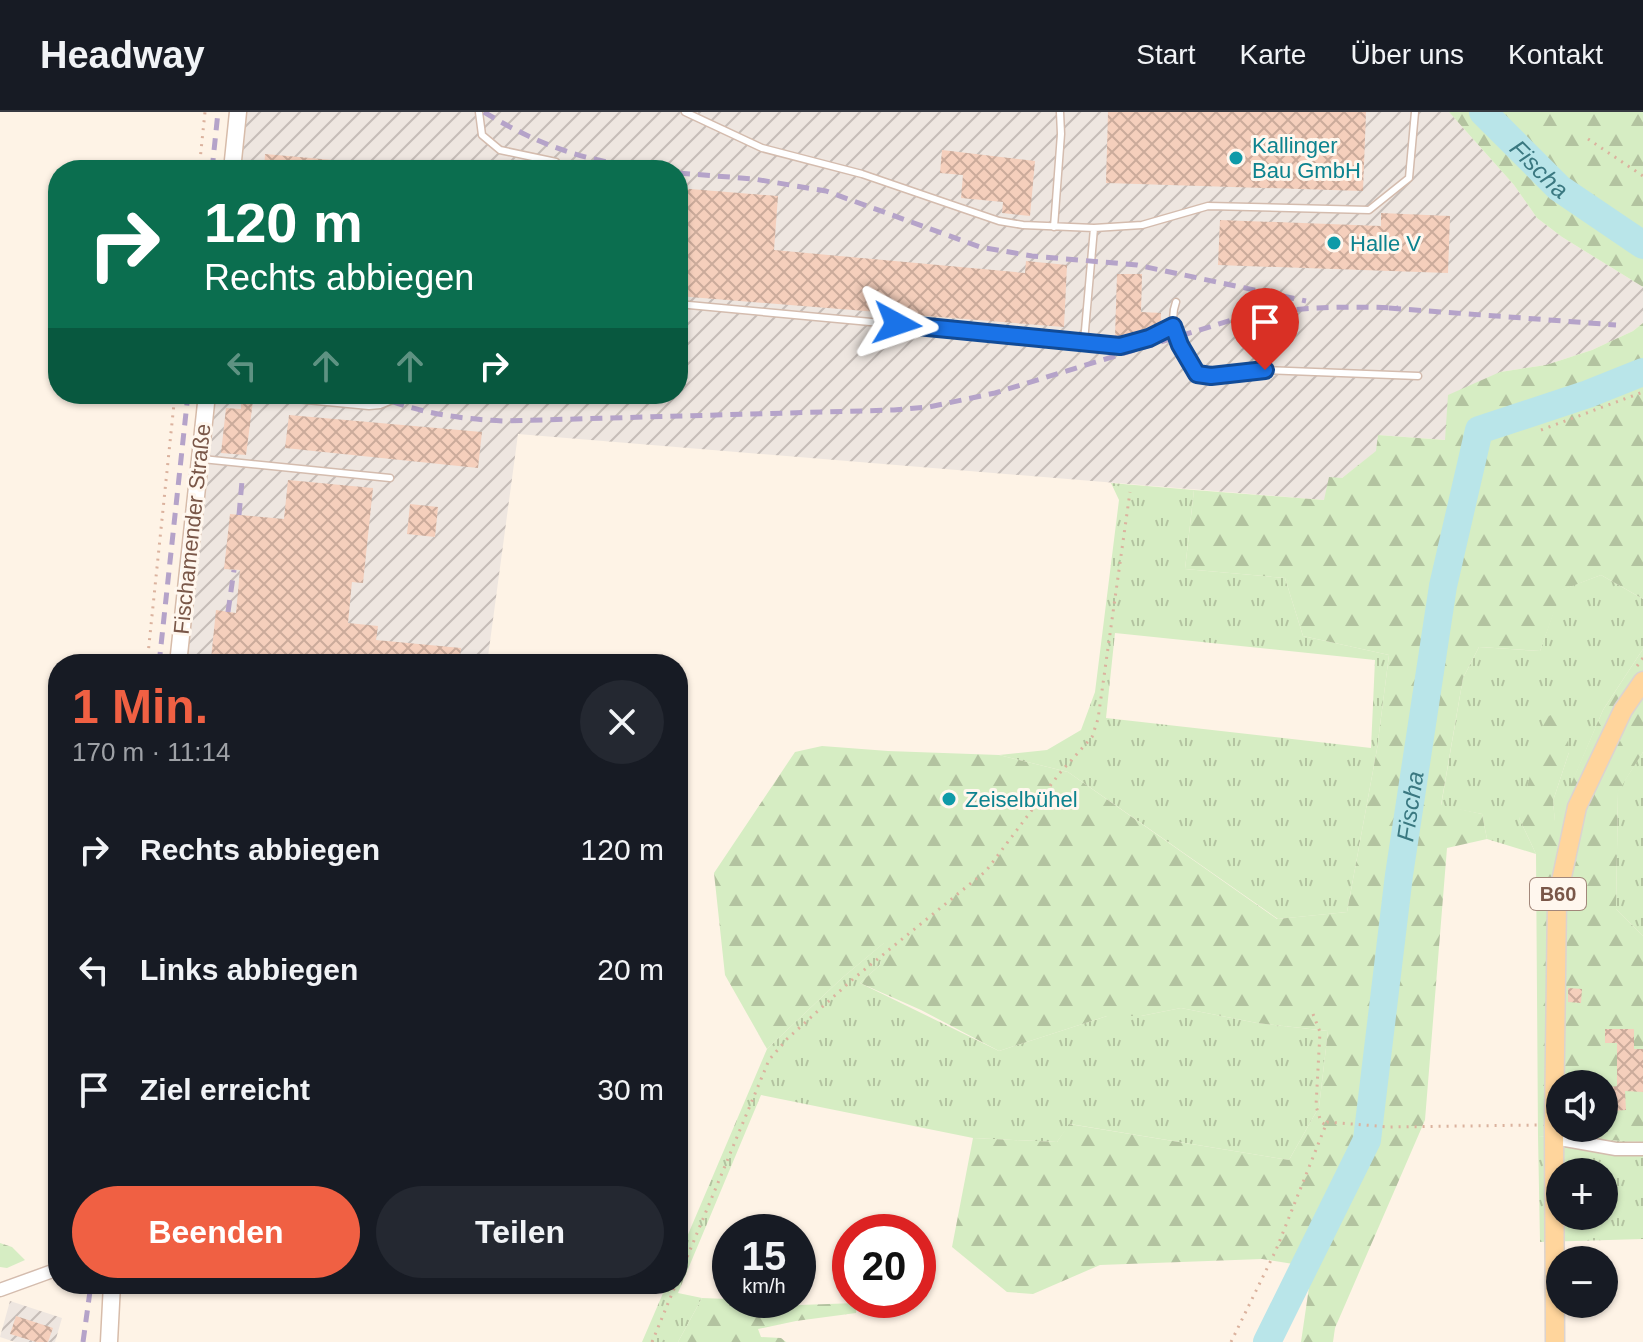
<!DOCTYPE html>
<html lang="de">
<meta charset="utf-8">
<style>
:root{--surface:#171b24;--page:#242831;--text:#f1f3f6;--muted:#9ea1a6;--line:#363941;--accent:#f06043}
body{margin:0;font-family:Helvetica,sans-serif;background:var(--page);color:var(--text);height:100vh;display:flex;flex-direction:column;font-size:30px;white-space:nowrap}
*{box-sizing:border-box;margin:0}
p{font-size:26px;color:var(--muted)}
.icon{flex:none;width:44px;height:44px;fill:none;stroke:currentColor;stroke-width:2;stroke-linecap:round;stroke-linejoin:round}
.map{position:relative;flex:1;overflow:hidden}
.details{position:absolute;left:48px;top:542px;width:640px;height:640px;display:flex;flex-direction:column;background:var(--surface);border-radius:32px;box-shadow:0 2px 6px #0004}
.details>*{flex:none}
.banner{position:absolute;left:48px;top:48px;width:640px;height:244px;border-radius:32px;box-shadow:0 2px 6px #0004;background:#0b6e4f;color:#fff;overflow:hidden}
.fabs{position:absolute;left:1546px;top:958px;display:grid;gap:16px}
.fabs a{display:grid;place-items:center;width:72px;height:72px;border-radius:50%;background:var(--surface);box-shadow:0 2px 6px #0004;font-size:40px}
.speed{position:absolute;left:712px;top:1102px;display:flex;gap:16px;font-size:40px;font-weight:700;text-align:center}
.speed>*{display:grid;place-content:center;width:104px;height:104px;border-radius:50%;background:var(--surface);box-shadow:0 2px 6px #0004;line-height:1}
.speed small{font-size:20px;font-weight:400}
.speed .limit{border:12px solid #d22;background:#fff;color:#111}
.pin{position:absolute;display:grid;place-items:center;width:68px;height:68px;color:#fff;margin:-82px -34px;border-radius:50% 50% 50% 0;rotate:-45deg;box-shadow:0 0 8px #0007}
.pin .icon{rotate:45deg}
.me{position:absolute;width:88px;margin:-44px;rotate:95deg;stroke-linejoin:round;filter:drop-shadow(0 0 6px #0008)}
.turn{display:flex;align-items:center;gap:28px;height:168px;padding:0 24px;font-size:36px}
.turn .icon{width:104px;height:104px;stroke-width:2.5}
.turn b{display:block;font-size:56px;line-height:68px}
.lanes{display:flex;align-items:center;height:76px;padding:0 24px;background:#0003;justify-content:center;gap:40px;direction:ltr}
.lanes .off{opacity:.35}
.round{display:grid;place-items:center;flex:none;width:84px;height:84px;border-radius:42px;background:var(--page)}
.headline{display:flex;align-items:center;justify-content:space-between;height:136px;padding:0 24px}
h1{font-size:48px;font-weight:800;line-height:60px;color:var(--accent)}
.button{display:flex;gap:16px;margin-top:auto;padding:16px 24px}
.button a{flex:1;height:92px;border-radius:48px;background:var(--accent);color:#fff;font-size:32px;font-weight:800;line-height:92px;text-align:center}
.button a+a{background:var(--page);color:var(--text)}
ul{padding:0;list-style:none}
li{display:flex;align-items:center;gap:24px;height:120px;padding:0 24px}
li div{flex:1}
li b{display:block;font-size:30px}
li em{font-style:normal}
header{display:flex;align-items:center;gap:48px;box-sizing:border-box;height:112px;padding:0 40px;background:var(--surface);border-bottom:2px solid var(--line)}
header strong{font-size:38px}
nav{display:flex;gap:44px;margin-inline-start:auto;font-size:28px}
.map>svg:first-child{display:block}
.industrial{fill:url(#industrial-furrows)}
.grass{fill:url(#grass-tufts);fill-rule:evenodd}
.forest{fill:url(#forest-firs);fill-rule:evenodd}
.lines{fill:none;stroke-linecap:round;stroke-linejoin:round}
.river{stroke:#b9e5e9;stroke-width:28}
.building{fill:url(#building-cross-hatch)}
.service-casing{stroke:#d4bcae;stroke-width:9}
.minor-casing{stroke:#d4bcae;stroke-width:15}
.secondary-casing{stroke:#d7bcaa;stroke-width:19}
.primary-casing{stroke:#dcd3cf;stroke-width:21}
.path{stroke:#dbb29e;stroke-width:3;stroke-dasharray:2 6;stroke-linecap:butt}
.service{stroke:#fff;stroke-width:6}
.minor{stroke:#fff;stroke-width:12}
.secondary{stroke:#fff;stroke-width:16}
.primary{stroke:#ffd59c;stroke-width:18}
.rail{stroke:#b5a3c9;stroke-width:5;stroke-dasharray:12 8;stroke-linecap:butt}
.route-casing{stroke:#114b97;stroke-width:20}
.route{stroke:#1a73e8;stroke-width:14}
.culture-dot{fill:#0f9aa8;stroke:#fff7ee;stroke-width:3}
.labels{text-anchor:middle;dominant-baseline:central;stroke-width:6;stroke-linejoin:round;paint-order:stroke}
.shield{fill:#fff7ee;stroke:#a2877a;stroke-width:2}
.shield-label{font-size:20px;font-weight:bold;fill:#7a5748}
.culture-label{font-size:22px;fill:#0d838f;stroke:#fff7ee;text-anchor:start}
.street-label{font-size:22px;fill:#7a5748;stroke:#fff7ee}
.water-label{font-size:24px;font-style:italic;fill:#3a7880;stroke:#fff7ee}
</style>
<header>
<strong>Headway</strong>
<nav><a>Start</a><a>Karte</a><a>Über uns</a><a>Kontakt</a></nav>
</header>
<div class="map">
<svg width="1643" height="1230" viewBox="0 0 1643 1230">
<defs>
<pattern id="industrial-furrows" width="10" height="10" patternUnits="userSpaceOnUse" patternTransform="scale(2)"><rect width="10" height="10" fill="#eee6e0"/><path d="M-1 1l2-2M0 10L10 0M9 11l2-2" fill="none" stroke="#c6bdb8"/></pattern>
<pattern id="grass-tufts" width="24" height="20" patternUnits="userSpaceOnUse" patternTransform="scale(2)"><rect width="24" height="20" fill="#d6edc3"/><path d="M3 7l-1-3M5 7V3M7 7l1-3M15 17l-1-3M17 17v-4M19 17l1-3" fill="none" stroke="#b3c3a0"/></pattern>
<pattern id="forest-firs" width="22" height="20" patternUnits="userSpaceOnUse" patternTransform="scale(2)"><rect width="22" height="20" fill="#d6edc3"/><path d="M5 1l3.5 6h-7zM16 11l3.5 6h-7z" fill="#b3c3a0"/></pattern>
<pattern id="building-cross-hatch" width="8" height="8" patternUnits="userSpaceOnUse" patternTransform="scale(2)"><rect width="8" height="8" fill="#f5cfbc"/><path d="M0 0l8 8M0 8l8-8" fill="none" stroke="#cbab9b"/></pattern>
</defs>
<rect width="100%" height="100%" fill="#fef3e6"/>
<path class="industrial" d="M247 0H1449L1514 73 1537 106 1562 125 1643 175V211L1633 219 1592 238 1546 253 1500 260 1446 328 1378 323 1377 339 1342 366 1324 388 518 322 487 552H186L215 282H678V58H241Z
M10 1189 62 1206 55 1230H15L0 1225Z"/>
<path class="grass" d="M1111 371 1194 378 1185 457 1285 466 1303 524 1389 543 1377 637 1347 800 1278 807 1068 660 999 643 1047 638 1081 618 1095 580 1119 388ZM1115 521 1375 548 1371 636 1106 606Z
M1601 463 1643 487V537L1603 598 1555 711 1553 689 1569 640 1519 706 1536 742 1487 727 1482 702 1441 694 1463 566 1479 535 1540 539 1561 478Z
M1643 640V824L1616 797 1618 679Z
M885 830 880 853 860 871 999 939 1107 904H1141L1181 896 1257 911 1328 919 1319 995 1289 1048 1070 1012 1057 1030 973 1026 761 983 678 1181 702 1186 678 1230H642L667 1172H678V1146L767 937 842 866Z
M1538 1024 1643 1030V1127L1540 1130ZM1560 1060H1604V1104H1560Z"/>
<path class="forest" d="M1449 0H1643V175L1562 125 1537 106 1514 73Z
M1643 211V487L1601 463 1562 478 1540 539 1479 535 1463 566 1441 693 1482 702 1487 727 1447 736 1425 1008 1335 1216 1333 1230H1301L1312 1155 1262 1147 1100 1153 1033 1182 1007 1180 952 1135 973 1026 1057 1030 1069 1012 1289 1048 1319 995 1328 919 1257 911 1181 896 1141 904H1107L999 939 921 898 860 871 880 853 884 831 842 866 767 937 725 863 714 761 795 640 822 634 888 639 999 643 1068 660 1277 807 1347 800 1377 637 1389 543 1303 524 1285 466 1185 457 1194 378 1324 388 1329 365 1342 366 1376 339 1378 323 1445 328 1448 283 1500 260 1546 253 1592 238 1633 219Z
M1643 537V640L1618 680 1616 797 1643 824V1030L1538 1024 1536 742 1519 706 1545 606 1566 595 1569 640 1553 689 1555 709 1603 598ZM1560 972H1604V1016H1560Z
M0 1131 12 1135 25 1148 7 1156 0 1155Z
M702 1186 754 1188 799 1193 857 1191 856 1201 796 1209 758 1217 761 1225 781 1226 786 1230H678Z"/>
<g class="lines">
<g class="river">
<path id="s1" d="M1483 0 1559 76 1643 133"/>
<path id="s2" d="M1267 1230 1367 1028 1399 763 1443 474 1479 318 1588 282 1643 260"/>
</g>
</g>
<path class="building" d="M1108 0H1366L1363 79 1106 71Z
M942 38 1035 49 1030 104 1002 101 1003 90 961 86 963 63 940 61Z
M265 42 344 49 343 58H264Z
M678 76 778 84 774 138 1025 161 1026 149 1067 153 1064 215 678 184Z
M1381 101 1450 104 1448 161 1218 153 1220 108 1381 114Z
M1117 162H1142L1141 200 1161 201V213L1138 223 1115 225Z
M241 287 253 289 246 343 221 341 226 296 241 297Z
M289 303 482 320 478 356 285 336Z
M288 368 373 376 363 471 352 470 348 511 378 514 376 528 461 536 459 552H258L211 547 216 498 236 501 240 458 224 457 230 402 284 407Z
M410 392 438 395 435 425 407 422Z
M1568 876 1582 877 1581 891 1568 890Z
M1605 917H1634V937H1643V980L1625 979 1626 998 1611 999V975L1617 974V931H1605Z
M16 1204 53 1216 48 1230H36L10 1222Z"/>
<g class="lines">
<defs>
<path id="service" d="M479 0 482 23 500 38 556 50
M685 0 762 36 862 62 999 109 1023 113 1094 116 1142 113 1208 94 1369 98 1409 66 1415 0
M1054 115 1061 22 1060 0
M1176 190C1166 217 1184 240 1197 262L1211 264 1265 258 1418 264
M678 192 1084 230 1094 116
M1084 230C1126 235 1136 232 1173 214
M244 282 369 294 380 293 407 282
M202 347 390 366"/>
<path id="minor" d="M1554 1026 1616 1037H1643
M0 1178 58 1157"/>
<path id="secondary" d="M232 58 238 0
M178 552 207 282
M109 1230 112 1172"/>
<path id="primary" d="M1555 1230 1554 1013 1557 788 1577 695 1623 598 1643 569"/>
</defs>
<use href="#service" class="service-casing"/>
<use href="#minor" class="minor-casing"/>
<use href="#secondary" class="secondary-casing"/>
<use href="#primary" class="primary-casing"/>
<path class="path" d="M1588 27 1643 64
M199 58 205 0
M1541 318 1643 280
M147 552 175 282
M1637 554 1643 546
M1313 902 1320 920 1316 994 1321 1010 1326 1013
M678 1167 769 948 787 927 853 867 986 759 1059 662 1092 625 1098 607 1130 380
M652 1230 676 1172
M1231 1230 1276 1138 1327 1010 1389 1015 1538 1013"/>
<use href="#service" class="service"/>
<use href="#minor" class="minor"/>
<use href="#secondary" class="secondary"/>
<use href="#primary" class="primary"/>
<path class="rail" d="M484 0C543 36 585 48 652 58
M212 58 218 0
M678 61 754 67 826 79 980 135 1032 144 1137 153 1306 189
M1389 196 1616 213
M374 282C416 301 459 307 504 309L894 298 929 295 995 281 1245 204C1296 195 1346 194 1398 196
M239 403 242 369
M228 500 234 458
M159 552 188 282
M217 552 218 548
M83 1230 91 1172"/>
</g>
<g class="lines">
<defs>
<path id="route" d="M897 212 1120 234 1149 226 1173 214 1180 233 1197 262 1211 264 1265 258"/>
</defs>
<use href="#route" class="route-casing"/>
<use href="#route" class="route"/>
</g>
<g class="culture-dot">
<circle cx="1236" cy="46" r="8"/>
<circle cx="1334" cy="131" r="8"/>
<circle cx="949" cy="687" r="8"/>
</g>
<g class="labels">
<rect class="shield" x="1530" y="766" width="56" height="32" rx="6"/>
<g class="shield-label">
<text x="1558" y="782">B60</text>
</g>
<g class="culture-label">
<text x="1252" y="33">Kallinger<tspan x="1252" dy="25">Bau GmbH</tspan></text>
<text x="1350" y="131">Halle V</text>
<text x="965" y="687">Zeiselbühel</text>
</g>
<g class="street-label">
<text transform="translate(192 417) rotate(-84)">Fischamender Straße</text>
</g>
<g class="water-label">
<text stroke="none"><textPath href="#s1" startOffset="80">Fischa</textPath></text>
<text stroke="none"><textPath href="#s2" startOffset="562">Fischa</textPath></text>
</g>
</g>
</svg>
<div class="fabs">
<a><svg class="icon" aria-label="sound" viewBox="0 0 24 24"><path d="M4 9h4l5-4v14l-5-4H4zM17 9q2 3 0 6"/></svg></a>
<a>+</a>
<a>−</a>
</div>
<div class="speed"><div>15<small>km/h</small></div><div class="limit">20</div></div>
<div class="pin" style="left:1265px;top:258px;background:#d93025"><svg class="icon" aria-label="arrive" viewBox="0 0 24 24"><path d="M6 21V4h12l-3 4 3 4H6"/></svg></div>
<svg class="me" style="left:897px;top:212px" viewBox="-20 -20 40 40"><path d="M0-17L14 15 0 8-14 15z" fill="#1a73e8" stroke="#fff" stroke-width="4"/></svg>
<div class="banner">
<div class="turn"><svg class="icon" aria-label="right" viewBox="0 0 24 24"><path d="M7 20v-9h11M14 6l5 5-5 5"/></svg><div><b>120 m</b>Rechts abbiegen</div></div>
<div class="lanes"><svg class="icon off" aria-label="left" viewBox="0 0 24 24"><path d="M17 20v-9H6M10 6l-5 5 5 5"/></svg><svg class="icon off" aria-label="ahead" viewBox="0 0 24 24"><path d="M12 20V5M6 11l6-6 6 6"/></svg><svg class="icon off" aria-label="ahead" viewBox="0 0 24 24"><path d="M12 20V5M6 11l6-6 6 6"/></svg><svg class="icon" aria-label="right" viewBox="0 0 24 24"><path d="M7 20v-9h11M14 6l5 5-5 5"/></svg></div>
</div>
<section class="details">
<div class="headline"><div><h1>1 Min.</h1><p>170 m · 11:14</p></div><a class="round"><svg class="icon" aria-label="close" viewBox="0 0 24 24"><path d="M6 6l12 12M18 6L6 18"/></svg></a></div>
<ul>
<li><svg class="icon" aria-label="right" viewBox="0 0 24 24"><path d="M7 20v-9h11M14 6l5 5-5 5"/></svg><div><b>Rechts abbiegen</b></div><em>120 m</em></li>
<li><svg class="icon" aria-label="left" viewBox="0 0 24 24"><path d="M17 20v-9H6M10 6l-5 5 5 5"/></svg><div><b>Links abbiegen</b></div><em>20 m</em></li>
<li><svg class="icon" aria-label="arrive" viewBox="0 0 24 24"><path d="M6 21V4h12l-3 4 3 4H6"/></svg><div><b>Ziel erreicht</b></div><em>30 m</em></li>
</ul>
<div class="button"><a>Beenden</a><a>Teilen</a></div>
</section>
</div>
